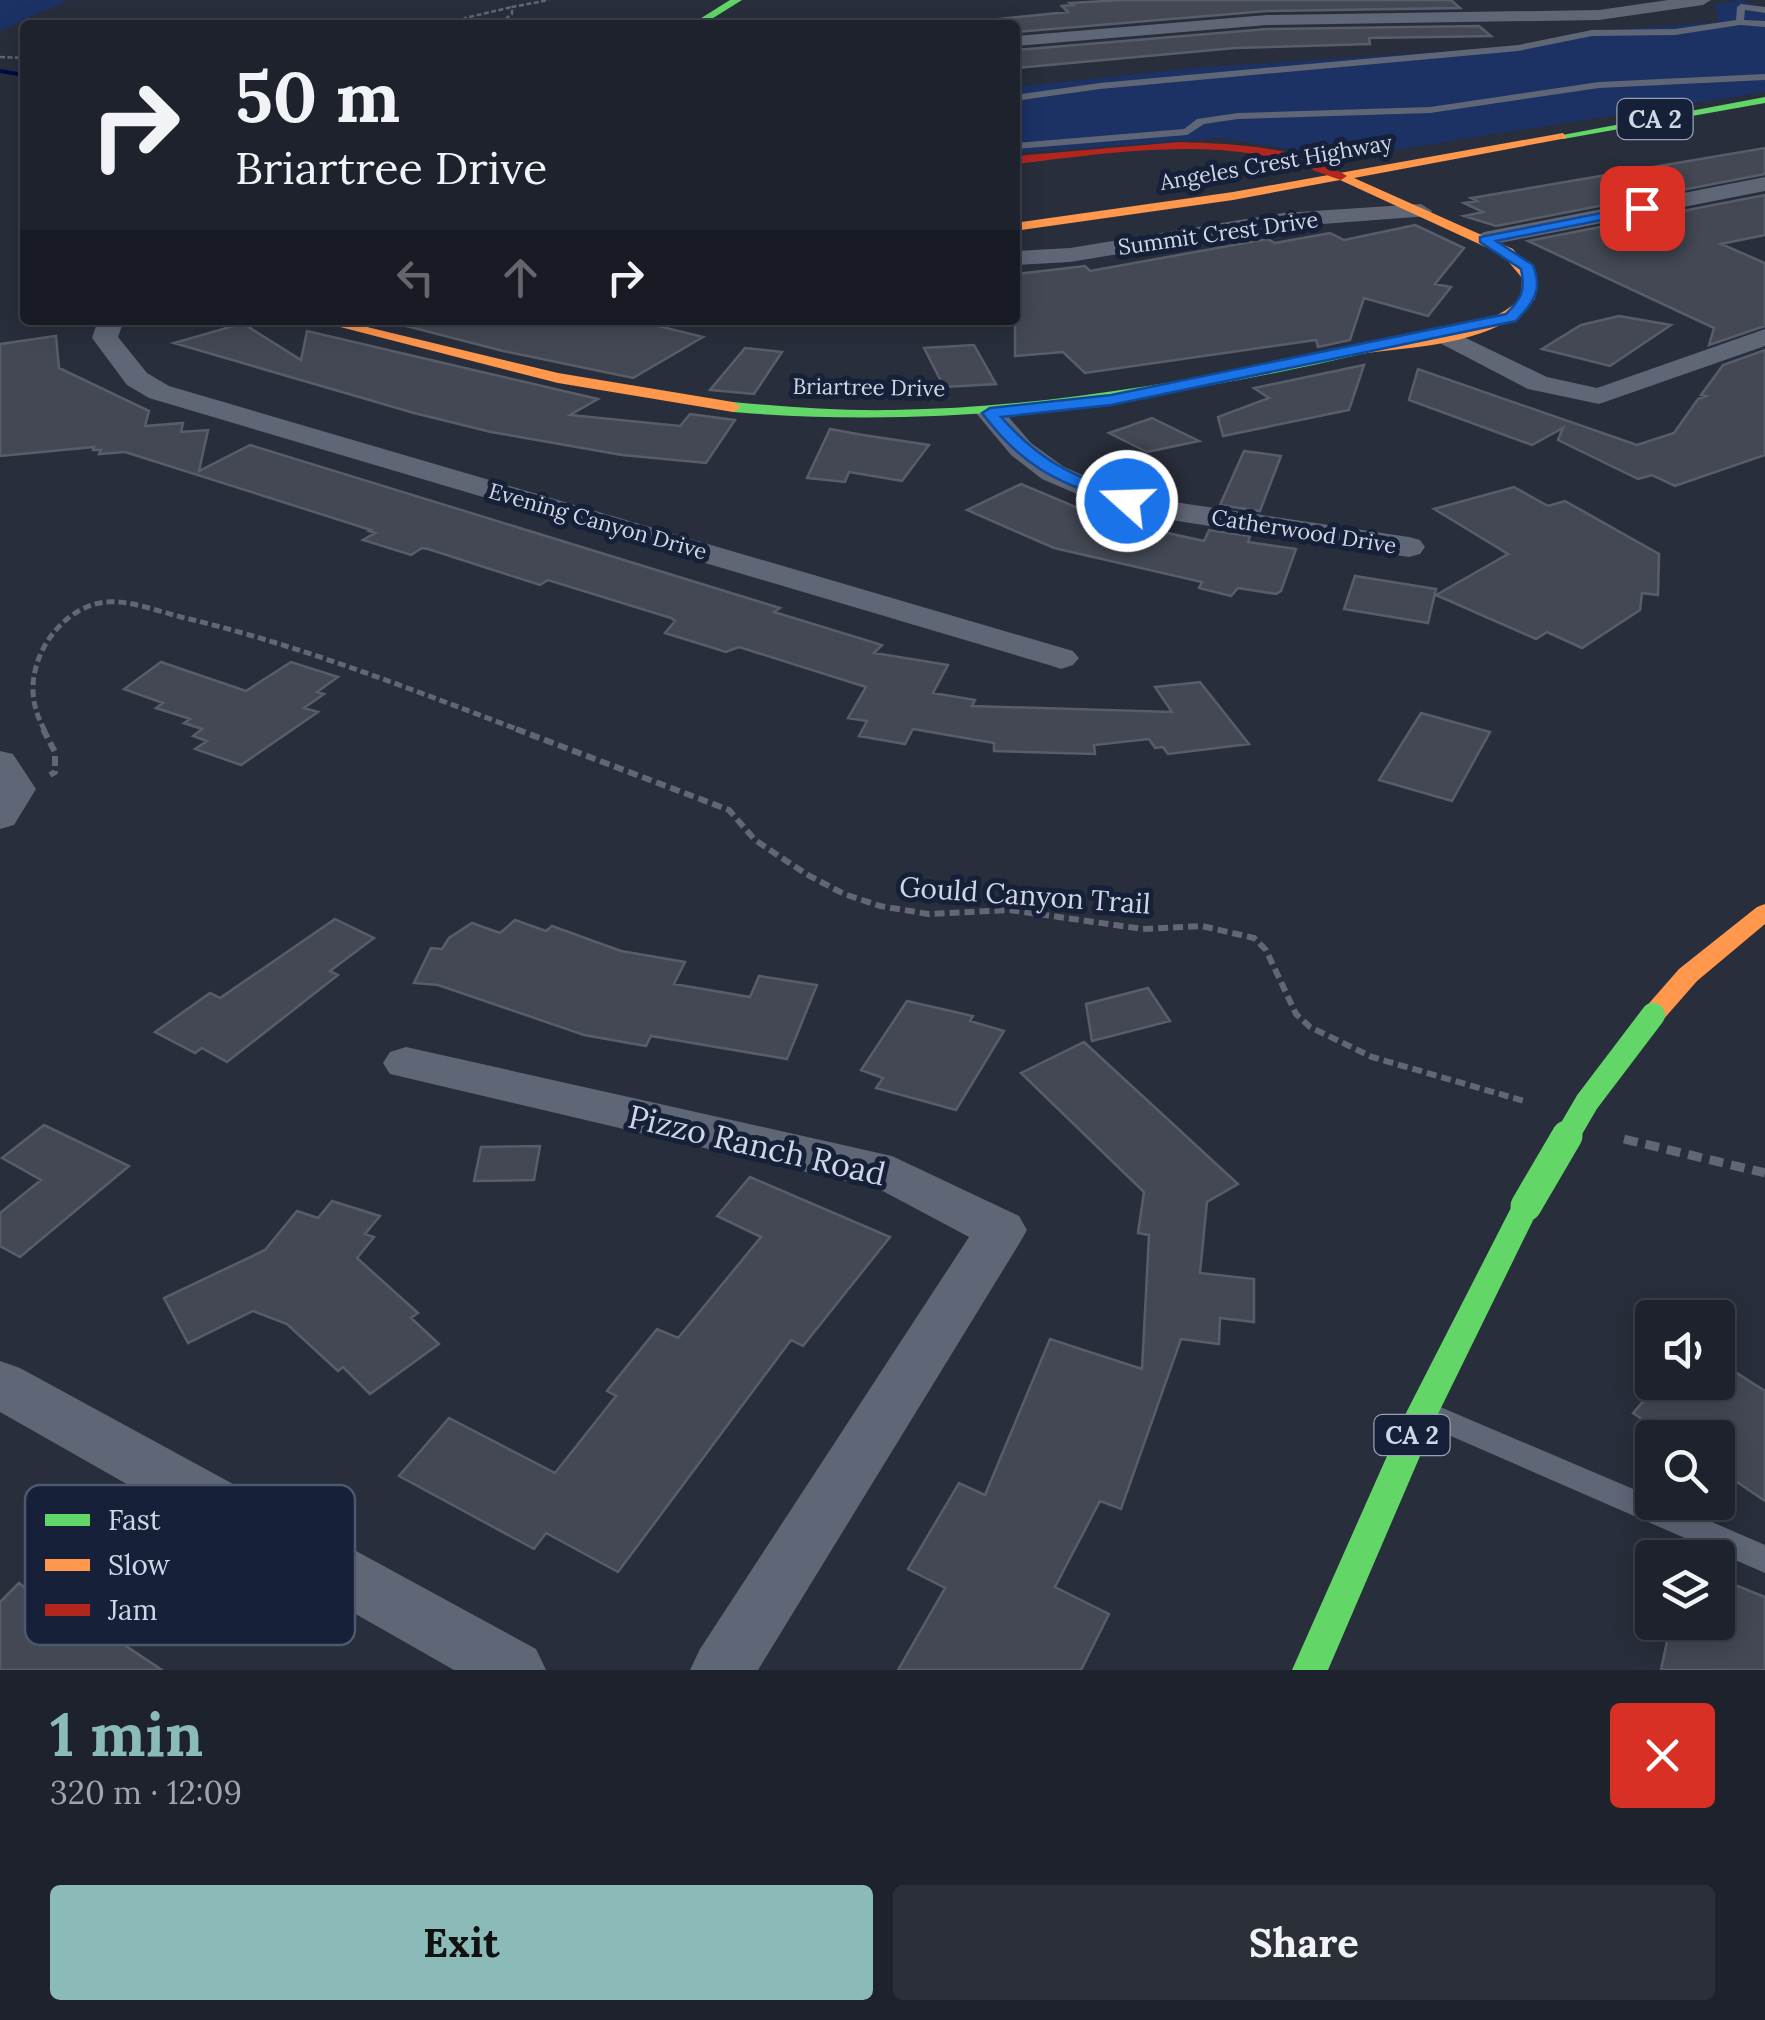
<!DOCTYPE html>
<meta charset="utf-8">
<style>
:root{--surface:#1e222c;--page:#2b2f38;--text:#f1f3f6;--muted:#a1a4a9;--line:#3c3f48;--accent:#8bbbb9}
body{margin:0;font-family:Lora,serif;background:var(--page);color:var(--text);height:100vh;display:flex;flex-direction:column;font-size:38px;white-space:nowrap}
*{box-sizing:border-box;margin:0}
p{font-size:32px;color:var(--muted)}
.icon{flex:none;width:55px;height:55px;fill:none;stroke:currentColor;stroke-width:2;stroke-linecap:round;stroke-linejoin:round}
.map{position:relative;height:1670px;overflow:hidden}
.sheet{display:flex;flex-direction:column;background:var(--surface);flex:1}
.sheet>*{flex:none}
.banner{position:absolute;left:20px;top:20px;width:1000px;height:305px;border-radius:10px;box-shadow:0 5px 25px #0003,0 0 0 2px var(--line);background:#1e222c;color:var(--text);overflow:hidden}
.controls{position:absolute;left:1635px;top:1300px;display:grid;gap:20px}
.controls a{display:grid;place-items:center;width:100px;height:100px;border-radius:10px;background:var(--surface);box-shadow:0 5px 25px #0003,0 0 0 2px var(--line);font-size:50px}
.pin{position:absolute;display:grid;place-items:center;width:85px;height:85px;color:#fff;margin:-42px;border-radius:20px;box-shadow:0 5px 15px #0006}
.me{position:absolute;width:110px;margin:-55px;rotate:290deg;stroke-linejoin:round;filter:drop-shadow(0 0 8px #0008)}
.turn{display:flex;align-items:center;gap:35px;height:210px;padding:0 50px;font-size:45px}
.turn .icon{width:130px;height:130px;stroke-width:2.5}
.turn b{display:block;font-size:70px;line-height:85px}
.lanes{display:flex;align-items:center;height:95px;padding:0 50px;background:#0003;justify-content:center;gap:50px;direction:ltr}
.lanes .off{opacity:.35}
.round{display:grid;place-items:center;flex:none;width:105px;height:105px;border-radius:10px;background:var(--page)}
.head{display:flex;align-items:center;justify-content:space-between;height:170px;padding:0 50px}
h1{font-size:60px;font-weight:700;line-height:75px;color:var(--accent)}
.button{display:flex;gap:20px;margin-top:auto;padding:20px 50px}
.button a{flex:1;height:115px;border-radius:10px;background:var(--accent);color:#111;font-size:40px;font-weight:700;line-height:115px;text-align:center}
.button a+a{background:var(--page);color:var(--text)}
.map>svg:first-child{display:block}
.green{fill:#1c3265}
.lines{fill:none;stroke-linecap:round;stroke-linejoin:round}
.stream{fill:#040a45;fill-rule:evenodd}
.building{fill:#434854;stroke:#585e69;stroke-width:2.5}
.path-far3{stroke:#616774;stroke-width:2.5;stroke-dasharray:5 2.5;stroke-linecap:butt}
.path-far2{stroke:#616774;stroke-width:5;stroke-dasharray:8 4;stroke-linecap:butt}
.path-far1{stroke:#616774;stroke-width:6;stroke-dasharray:10 5;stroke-linecap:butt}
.path{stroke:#616774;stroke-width:9;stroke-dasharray:14 8;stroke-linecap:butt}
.lane{fill:#5f6676;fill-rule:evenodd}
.street{fill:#5f6676;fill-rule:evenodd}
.fast{fill:#63d668;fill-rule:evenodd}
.slow{fill:#ff974d;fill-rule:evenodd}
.jam{fill:#b3261e;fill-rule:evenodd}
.fast-bridge-far1{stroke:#63d668;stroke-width:24}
.fast-bridge{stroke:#63d668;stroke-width:31}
.route{fill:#1a73e8;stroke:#114b97;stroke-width:2.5}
.labels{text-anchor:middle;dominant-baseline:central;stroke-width:10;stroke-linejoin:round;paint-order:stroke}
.far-street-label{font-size:22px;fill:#cfd7e7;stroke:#162139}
.shield{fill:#162139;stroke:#98a0b3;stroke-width:2.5}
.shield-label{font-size:25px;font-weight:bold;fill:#cfd7e7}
.street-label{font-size:28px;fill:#cfd7e7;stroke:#162139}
.near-street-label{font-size:32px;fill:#cfd7e7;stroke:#162139}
.key{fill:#162139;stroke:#4e586d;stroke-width:2.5}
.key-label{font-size:28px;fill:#cfd7e7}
</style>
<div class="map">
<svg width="1765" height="1670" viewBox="0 0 1765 1670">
<rect width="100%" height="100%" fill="#282e3b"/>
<path class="green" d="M0 0H68L0 31Z
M1738 0 1765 7V92L1361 155 1332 156 1221 138 1015 153V87L1194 68 1514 47 1586 32 1719 22 1714 5Z"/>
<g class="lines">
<path class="stream" d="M0 69 25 73V77L0 73Z"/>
</g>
<path class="building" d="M1123 0H1451L1460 8 1267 11 1015 32V25H985L978 21 1068 12 1062 6 1073 5 1070 3Z
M1479 26 1491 36 1369 38 1370 44 1235 48 1015 68V50L1267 29Z
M1765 148V174L1496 226 1464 216 1483 212 1464 203 1477 201 1471 198Z
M1765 195V235L1721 244 1765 263V326L1709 345 1714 328 1528 241Z
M1415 225 1464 248 1435 284 1451 287 1428 316 1364 298 1350 340 1318 347 1316 340 1085 373 1063 352 1015 356V274L1085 266 1090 271 1267 239 1275 243 1330 233 1344 240Z
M1619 316 1671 325 1610 366 1542 349 1581 325Z
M383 320H634L703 337 633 378 503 351Z
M237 325 247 326 301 360 307 331 598 399 570 415 680 426 690 414 735 420 706 463 622 455 491 432 414 413 174 343Z
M56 336 59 368 149 411 145 426 183 423 181 432 208 430 199 471 250 445 780 608 774 612 882 645 874 653 948 665 933 693 975 700 972 706 1172 712 1155 687 1200 682 1249 744 1168 754 1163 747 1155 748 1149 739 1094 745 1095 754 994 751V743L913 729 905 744 859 736 867 721 848 718 866 687 739 647 726 652 665 633 675 621 671 618 548 580 540 585 428 549 422 548 411 555 363 540 375 533 369 531 371 530 125 452 99 454 101 450H93L94 447 0 456V344Z
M974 345 996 384 944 387 924 348Z
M745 348 782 352 754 394 710 390Z
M1765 350V455L1675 486 1652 475 1638 479 1558 440 1563 428 1532 445 1409 400 1418 369 1637 445 1674 433 1698 399 1706 396 1701 395 1723 365Z
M1364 365 1349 410 1223 436 1218 417 1269 398 1254 388Z
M1152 418 1199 441 1147 452 1109 433Z
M830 429 863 435 929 445 902 481 849 472 845 482 807 478Z
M1244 451 1281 456 1260 511 1220 505Z
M1021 484 1104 519 1204 541 1209 530 1250 536 1248 542 1296 549 1281 591 1276 594 1238 588 1231 596 1199 588 1202 582 1054 548 967 510Z
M1514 487 1548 506 1565 501 1659 554 1658 595 1642 593 1640 610 1582 648 1547 632 1536 639 1436 595 1508 554 1434 509Z
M1355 576 1436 589 1428 623 1344 609Z
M161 662 246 691 291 662 338 677 317 692 324 694 304 708 318 712 241 765 195 749 207 741 193 736 202 729 184 723 190 719 156 708 163 703 124 689Z
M1421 713 1490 732 1452 801 1379 780Z
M335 919 374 938 330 971 338 975 227 1062 202 1048 195 1053 155 1032 210 993 220 998Z
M515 920 546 931 552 926 621 951 685 962 674 984 750 997 759 976 817 985 787 1059 651 1036 646 1046 584 1035 438 985 414 983 431 948 442 949 449 938 472 923 500 933Z
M1148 988 1170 1021 1092 1041 1086 1004Z
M907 1001 973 1016 970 1021 1004 1031 956 1110 876 1088 883 1078 861 1070Z
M1084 1042 1238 1184 1207 1202 1200 1273 1254 1279V1322L1220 1318 1219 1344 1181 1339 1121 1509 1100 1501 1055 1587 1109 1614 1081 1670H898L945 1588 908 1569 959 1483 985 1495 1050 1339 1142 1369 1149 1235 1138 1233 1144 1192 1021 1073Z
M44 1125 129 1166 20 1257 0 1246V1213L41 1180 2 1158Z
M540 1146 534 1180 474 1181 481 1147Z
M750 1177 890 1237 803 1346 791 1340 618 1572 546 1533 534 1549 399 1476 449 1418 555 1473 616 1396 607 1391 657 1329 678 1338 761 1237 717 1216Z
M332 1201 380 1216 365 1234 374 1237 357 1258 418 1313 411 1318 439 1344 370 1394 343 1367 338 1371 287 1324 253 1311 188 1343 164 1298 265 1250 297 1211 318 1218Z
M1718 1361 1765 1391V1501L1718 1469V1438H1669L1633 1413 1660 1382H1718Z
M1718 1578 1765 1597V1670H1661L1671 1622H1718Z
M19 1583 32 1593 37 1587 162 1670H0V1602Z"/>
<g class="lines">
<path class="path-far3" d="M465 25 461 22 465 18 512 7
M476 25 501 22
M518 25 501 22 512 14V7L549 0
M0 57 25 58"/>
<path class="path-far2" d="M45 731C30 704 29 679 42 651 54 626 78 605 106 602 130 600 157 611 181 617 297 644 410 689 522 731"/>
<path class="path-far1" d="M43 729 55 752V772L50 775
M516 729 729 810 755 840 806 874 844 894 880 906 928 914 1010 910 1143 929 1202 926 1254 938 1266 950 1296 1014 1310 1027 1372 1057 1524 1101"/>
<path class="path" d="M1624 1139 1765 1173"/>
<path class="lane" d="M1741 4 1765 7V13L1745 10 1744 20 1765 21V27L1740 25 1675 35 1592 36 1518 51 1100 89 1015 101V95L1100 83 1518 45 1592 30 1675 29 1736 20 1737 7Z
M1765 74V80L1599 88 1430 113 1238 119 1204 124 1187 135 1015 149V143L1184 129 1197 119 1238 113 1430 107 1599 82Z
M1431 1403 1652 1497V1502H1666L1765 1545V1573L1421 1423 1417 1415 1421 1407Z"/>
<path class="street" d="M1668 0H1711L1703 5 1599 20 1267 25 1015 46V36L1267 15 1599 10Z
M1765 177V191L1484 246 1472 239 1484 232Z
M1421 204 1432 211 1429 216 1283 227 1070 262 1015 265V251L1070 248 1283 213Z
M98 320H124L118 337 147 373 169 386 1073 651 1079 658 1073 665 1061 669 1049 665 149 398 127 385 92 338Z
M1443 327 1547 377 1597 388 1765 329V346L1599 404 1528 389 1434 340 1430 335Z
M990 405 1000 407 1031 443 1064 467 1113 488 1154 499 1409 537 1420 540 1425 547 1420 554 1409 557 1152 517 1091 500 1042 479 1011 455 976 413Z
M0 751 13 754 36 789 14 825 0 829Z
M406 1047 892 1156 1019 1216 1027 1230 1019 1244 758 1670H690L700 1649 969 1237 879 1189 390 1074 383 1063 390 1052Z
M0 1361 20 1368 536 1649 546 1670H454L0 1412Z"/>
<path class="fast" d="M730 0H742L702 25H690Z
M1765 97V103L1563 139 1557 136Z
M1361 346 1366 347V353C1158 402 947 430 733 412L725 407 733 402C786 407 839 411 893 410 1051 408 1207 377 1361 346Z
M1526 1195 1536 1198 1540 1206 1439 1412 1328 1670H1292L1407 1411 1516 1198Z"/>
<path class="slow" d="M1563 133 1567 138 1354 178 1513 249 1536 278 1535 299C1495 345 1418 346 1361 354L1354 350 1361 346C1414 338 1481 336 1521 298L1522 278 1503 255 1340 180 1233 200 1015 231V223L1233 192Z
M313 320H338L558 373 733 402 741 407 733 412 558 383Z
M1765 904V924L1697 981 1662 1021H1644L1640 1015 1644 1009 1679 969 1757 907Z"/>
<path class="jam" d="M1180 142C1234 144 1301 146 1347 176L1341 180C1314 171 1289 160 1260 155 1179 141 1096 155 1015 164V156Z"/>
<path class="fast-bridge-far1" d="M1566 1138 1587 1102 1653 1015"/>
<path class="fast-bridge" d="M1526 1206 1567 1136"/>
</g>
<path class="route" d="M1642 205 1649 208 1647 211 1496 241 1533 265C1543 290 1534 302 1516 321L1111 405 1001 417C1045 466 1074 475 1133 498V505H1121C1056 480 1025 470 982 413L990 408 1111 395 1506 314C1521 299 1526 291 1521 269L1480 242V237Z"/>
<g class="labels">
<g class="far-street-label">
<text transform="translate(1276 162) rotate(-10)">Angeles Crest Highway</text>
<text transform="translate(1218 233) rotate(-8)">Summit Crest Drive</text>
<text transform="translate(869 387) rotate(1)">Briartree Drive</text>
<text transform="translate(598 521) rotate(16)">Evening Canyon Drive</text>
<text transform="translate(1304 531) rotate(9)">Catherwood Drive</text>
</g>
<g class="shield">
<rect x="1617.5" y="99" width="75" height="40" rx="8"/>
<rect x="1374.5" y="1415" width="75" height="40" rx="8"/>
</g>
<g class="shield-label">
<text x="1655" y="119">CA 2</text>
<text x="1412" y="1435">CA 2</text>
</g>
<g class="street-label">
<text transform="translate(1025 895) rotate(4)">Gould Canyon Trail</text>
</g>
<g class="near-street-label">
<text transform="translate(757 1145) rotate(13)">Pizzo Ranch Road</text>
</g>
</g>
<rect x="25" y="1485" width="330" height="160" rx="15" class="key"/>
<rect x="45" y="1514" width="45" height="12" fill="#63d668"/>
<rect x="45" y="1559" width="45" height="12" fill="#ff974d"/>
<rect x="45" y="1604" width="45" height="12" fill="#b3261e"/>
<g class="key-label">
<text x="108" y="1530">Fast</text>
<text x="108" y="1575">Slow</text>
<text x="108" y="1620">Jam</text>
</g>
</svg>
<div class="controls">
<a><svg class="icon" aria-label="sound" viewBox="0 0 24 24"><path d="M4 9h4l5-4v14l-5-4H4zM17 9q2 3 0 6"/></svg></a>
<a><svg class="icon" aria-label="search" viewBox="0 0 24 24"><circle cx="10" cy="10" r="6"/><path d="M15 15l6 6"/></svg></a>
<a><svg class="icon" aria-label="layers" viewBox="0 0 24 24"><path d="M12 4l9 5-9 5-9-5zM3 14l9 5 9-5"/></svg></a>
</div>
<div class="pin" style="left:1642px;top:208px;background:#d93025"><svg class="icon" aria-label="arrive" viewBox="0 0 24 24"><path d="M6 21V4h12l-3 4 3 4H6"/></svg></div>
<svg class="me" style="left:1127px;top:501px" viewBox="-20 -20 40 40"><circle r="17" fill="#1a73e8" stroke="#fff" stroke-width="3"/><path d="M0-11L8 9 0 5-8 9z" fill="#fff"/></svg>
<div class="banner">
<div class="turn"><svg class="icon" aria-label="right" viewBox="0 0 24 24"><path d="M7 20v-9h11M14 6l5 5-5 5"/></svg><div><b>50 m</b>Briartree Drive</div></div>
<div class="lanes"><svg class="icon off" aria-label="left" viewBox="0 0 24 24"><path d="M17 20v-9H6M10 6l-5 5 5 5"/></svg><svg class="icon off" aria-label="ahead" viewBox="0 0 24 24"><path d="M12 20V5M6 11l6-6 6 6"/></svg><svg class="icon" aria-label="right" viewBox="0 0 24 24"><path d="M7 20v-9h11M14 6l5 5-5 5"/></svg></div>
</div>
</div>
<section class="sheet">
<div class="head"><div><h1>1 min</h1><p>320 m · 12:09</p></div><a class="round" style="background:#d93025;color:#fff"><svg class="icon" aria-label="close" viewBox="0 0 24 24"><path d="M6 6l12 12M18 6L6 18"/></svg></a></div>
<div class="button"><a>Exit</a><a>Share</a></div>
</section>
